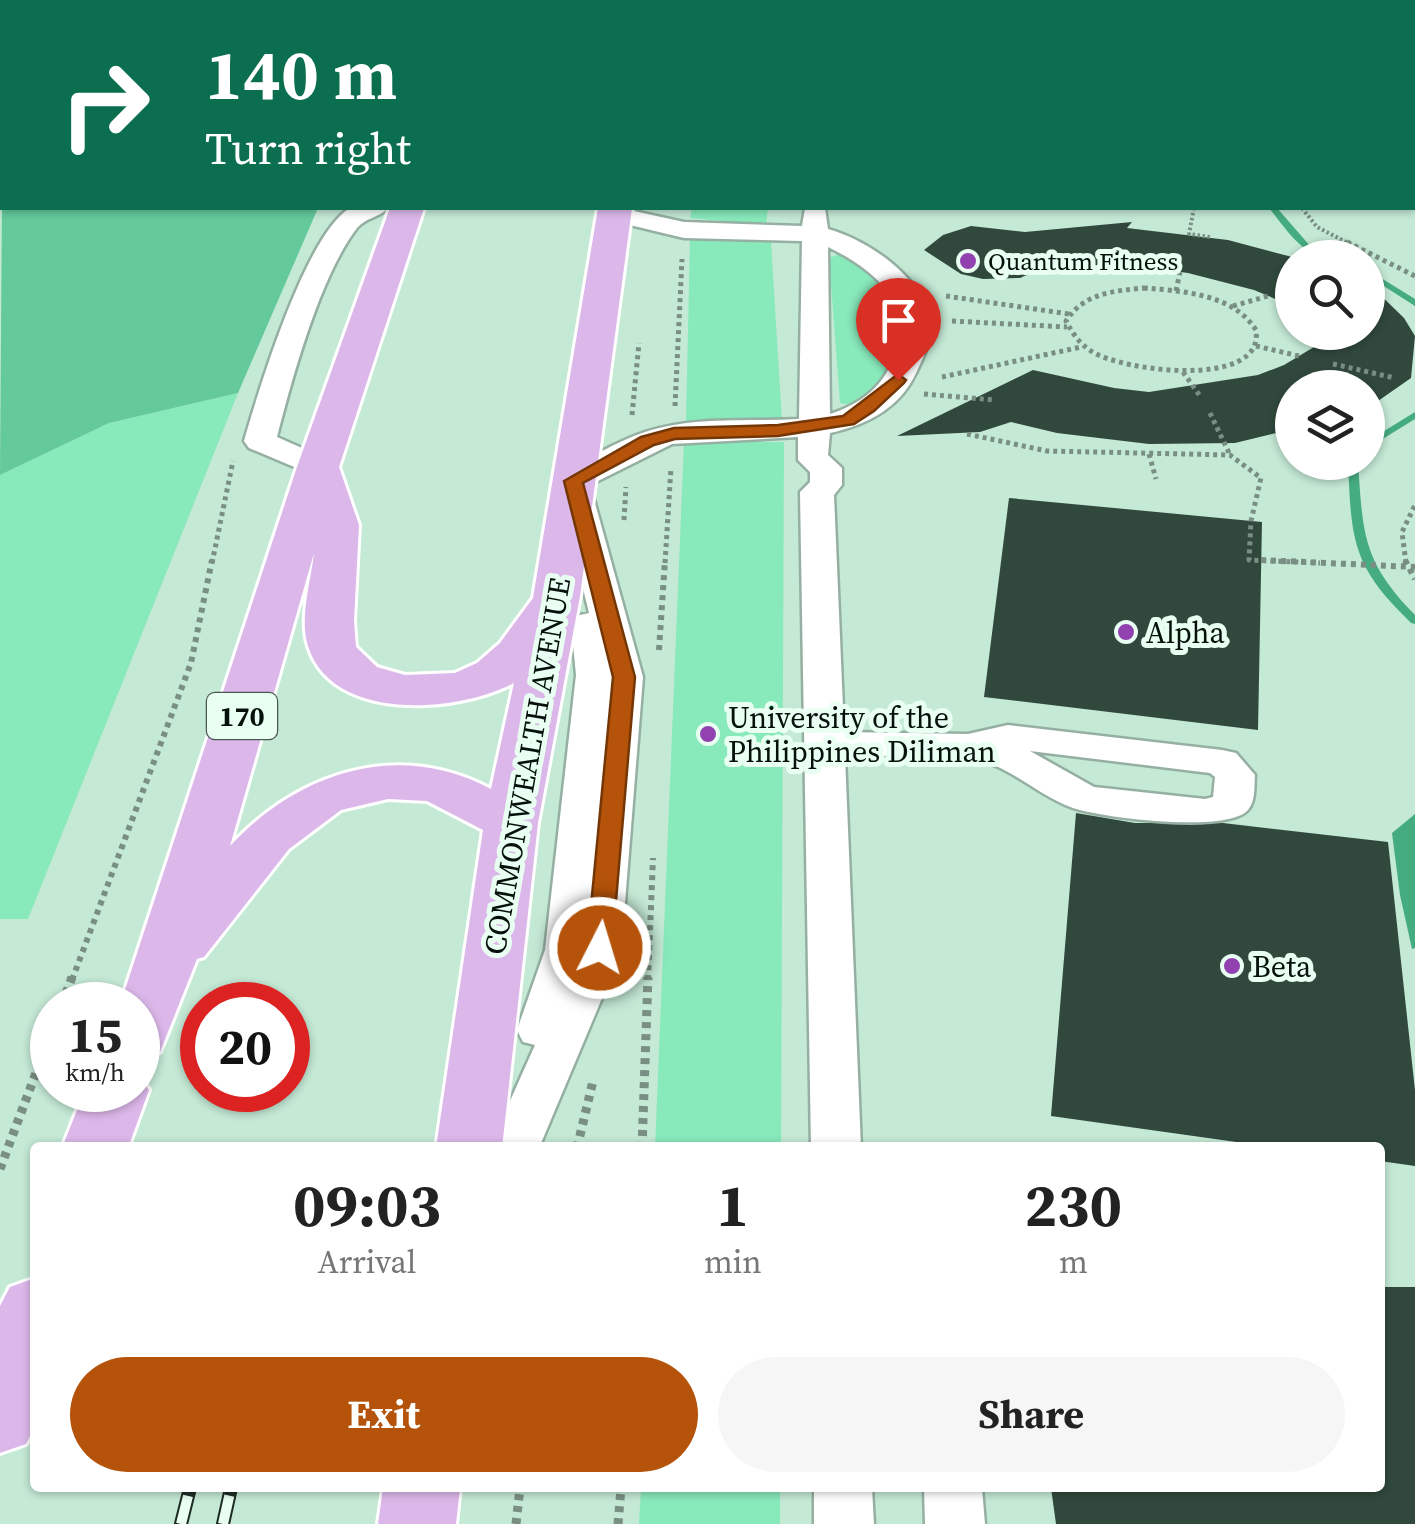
<!DOCTYPE html>
<style>
:root{--surface:#fff;--page:#f6f6f6;--text:#222;--muted:#767676;--accent:#b45309}
body{margin:0;font-family:"Source Serif 4",serif;background:var(--page);color:var(--text);height:100vh;display:flex;flex-direction:column;font-size:38px;white-space:nowrap}
*{box-sizing:border-box;margin:0}
p{font-size:32px;color:var(--muted)}
.icon{flex:none;width:55px;height:55px;fill:none;stroke:currentColor;stroke-width:2;stroke-linecap:round;stroke-linejoin:round}
.map{position:relative;flex:1;overflow:hidden}
.details{position:absolute;left:30px;top:1142px;width:1355px;height:350px;display:flex;flex-direction:column;background:var(--surface);border-radius:10px;box-shadow:0 2px 8px #0004}
.details>*{flex:none}
.banner{position:absolute;left:0px;top:0px;width:1415px;height:210px;box-shadow:0 2px 8px #0004;background:#0b6e4f;color:#fff;overflow:hidden}
.controls{position:absolute;left:1275px;top:240px;display:grid;gap:20px}
.controls a{display:grid;place-items:center;width:110px;height:110px;border-radius:50%;background:var(--surface);box-shadow:0 2px 8px #0004;font-size:50px}
.speed{position:absolute;left:30px;top:982px;display:flex;gap:20px;font-size:50px;font-weight:700;text-align:center}
.speed>*{display:grid;place-content:center;width:130px;height:130px;border-radius:50%;background:var(--surface);box-shadow:0 2px 8px #0004;line-height:1}
.speed small{font-size:25px;font-weight:400}
.speed .limit{border:15px solid #d22;background:#fff;color:#111}
.pin{position:absolute;display:grid;place-items:center;width:85px;height:85px;color:#fff;margin:-102px -42px;border-radius:50% 50% 50% 0;rotate:-45deg;box-shadow:0 0 10px #0007}
.pin .icon{rotate:45deg}
.me{position:absolute;width:110px;margin:-55px;rotate:5deg;stroke-linejoin:round;filter:drop-shadow(0 0 8px #0008)}
.turn{display:flex;align-items:center;gap:35px;height:210px;padding:0 40px;font-size:45px}
.turn .icon{width:130px;height:130px;stroke-width:2.5}
.turn b{display:block;font-size:70px;line-height:85px}
.eta{display:flex;justify-content:space-evenly;align-items:center;height:170px;text-align:center}
.eta b{font-size:60px;font-weight:700;line-height:70px}
.primary-button{display:flex;gap:20px;margin-top:auto;padding:20px 40px}
.primary-button a{flex:1;height:115px;border-radius:60px;background:var(--accent);color:#fff;font-size:40px;font-weight:700;line-height:115px;text-align:center}
.primary-button a+a{background:var(--page);color:var(--text)}
.map>svg:first-child{display:block}
.built{fill:#c4e9d5;fill-rule:evenodd}
.green{fill:#88e9bb}
.forest{fill:#64c99b}
.water{fill:#45ac80}
.lines{fill:none;stroke-linecap:round;stroke-linejoin:round}
.stream{fill:#45ac80;fill-rule:evenodd}
.building{fill:#31493d}
.minor-casing{stroke:#95b0a2;stroke-width:5}
.major-casing{stroke:#fff;stroke-width:6}
.path-far3{stroke:#7a8f84;stroke-width:4;stroke-dasharray:2.5 2.5;stroke-linecap:butt}
.path-far2{stroke:#7a8f84;stroke-width:5;stroke-dasharray:4 4;stroke-linecap:butt}
.path-far1{stroke:#7a8f84;stroke-width:6;stroke-dasharray:5 5;stroke-linecap:butt}
.path{stroke:#7a8f84;stroke-width:9;stroke-dasharray:6 6;stroke-linecap:butt}
.minor{fill:#fff;fill-rule:evenodd}
.major{fill:#dcb8ea;fill-rule:evenodd}
.rail-casing{stroke:#1f2c25;stroke-width:14}
.rail{stroke:#e8fff2;stroke-width:10;stroke-dasharray:29;stroke-linecap:butt}
.route{fill:#b45309;stroke:#753606;stroke-width:2.5}
.poi-dot{fill:#9241b0;stroke:#e8fff2;stroke-width:4}
.labels{text-anchor:middle;dominant-baseline:central;stroke-width:10;stroke-linejoin:round;paint-order:stroke}
.far-poi-label{font-size:25px;fill:#07110c;stroke:#e8fff2;text-anchor:start}
.shield{fill:#e8fff2;stroke:#4a5851;stroke-width:2.5}
.shield-label{font-size:28px;font-weight:bold;fill:#07110c}
.poi-label{font-size:30px;fill:#07110c;stroke:#e8fff2;text-anchor:start}
.street-label{font-size:30px;fill:#07110c;stroke:#e8fff2}
</style>
<div class="map">
<svg width="1415" height="1524" viewBox="0 0 1415 1524">
<rect width="100%" height="100%" fill="#d6f3e3"/>
<path class="built" d="M0 0H1415V1524H0ZM2 2H1412V208H2ZM1292 258H1368V332H1292ZM1292 388H1368V462H1292ZM52 1005H138V1090H52ZM202 1005H288V1090H202ZM35 1148H1380V1488H35Z"/>
<path class="green" d="M692 208H768L766 225 690 218Z
M690 239 771 242 782 422H686Z
M840 254C855 259 867 270 877 282 921 332 897 371 853 406L840 403 829 258Z
M238 393 28 919H0V475L109 423Z
M684 442H784L781 1147 655 1148Z
M641 1488H780V1524H639Z"/>
<path class="forest" d="M2 199V208H318L238 393 109 423 0 475Z"/>
<path class="water" d="M1415 814V948L1412 949 1400 895 1392 833Z"/>
<g class="lines">
<path class="stream" d="M1269 208H1277L1311 247 1334 258C1303 258 1287 230 1269 208Z
M1368 270 1415 299V306L1368 276Z
M1415 412V419L1368 448V441Z
M1348 462H1358C1363 534 1362 561 1415 615V624L1411 623C1394 606 1376 588 1365 566 1349 535 1350 497 1348 462Z"/>
</g>
<path class="building" d="M1132 222 1127 228 1228 240 1292 257V306L1254 290 1188 273 1145 267 1070 268 1065 258 1020 278 983 279 961 274 924 250 943 235 971 226 1025 232Z
M1368 283 1404 318 1415 336 1411 378 1368 408V388H1292V429L1235 443 1149 444 1057 433 1011 422 980 432 897 436 1033 370 1114 388 1149 392 1258 375 1284 365 1339 332H1368Z
M1009 498 1262 522 1258 730 984 697Z
M1076 813 1135 823H1223L1388 842 1415 1090V1166L1380 1161V1148H1280L1051 1116Z
M1380 1287H1415V1524H1056L1051 1488H1380Z"/>
<g class="lines">
<defs>
<path id="minor" d="M797 0H817V2H797Z
M0 88 2 89V103L0 102Z
M350 208H388C379 218 366 217 357 228 320 276 292 378 277 437L329 460 334 467 329 474 318 477 249 448 244 441C259 389 306 234 350 208Z
M620 208 684 222 802 226 805 208H825L828 229C870 241 928 280 930 328 930 345 923 358 916 373 900 408 867 425 830 433L828 455 842 468V485L834 495 844 732 968 734 1008 725 1222 750 1236 753 1255 775C1254 787 1256 802 1247 811 1224 833 1103 818 1073 808 1036 795 1008 763 969 758 929 753 885 757 845 756L861 1148H811L800 492 810 482V472L798 460V437L672 444 590 485 643 677 621 953 539 1148H489L535 1045 523 1042 517 1030 545 950 576 675 571 624 576 616 589 613 557 481 561 474C588 459 615 442 645 432 694 416 747 422 799 419L802 241 684 238 605 219 601 214 605 209ZM828 247C881 273 918 308 889 368 877 392 855 406 830 414ZM1030 751 1210 773 1215 777 1213 797 1205 799 1094 787Z
M814 1488H872L874 1524H814Z
M924 1488H982L985 1524H925Z"/>
<path id="major" d="M390 208H424L339 467 359 525 354 621 356 647 377 667 405 675 455 673 477 663 500 643 533 598 598 208H632L580 596 538 823 502 1148H436L483 830 427 801 388 799 341 810 289 849 204 957 197 959 160 1052 138 1059V1005H120L297 467ZM314 553C311 581 299 618 308 646 332 723 458 713 514 683L491 789C397 739 298 773 230 846Z
M138 1073 149 1090 128 1148H62L85 1090H138Z
M35 1278V1426L26 1444 0 1453V1306L10 1287Z
M383 1488H460L456 1524H378Z"/>
</defs>
<use href="#minor" class="minor-casing"/>
<use href="#major" class="major-casing"/>
<path class="path-far3" d="M1194 208 1189 234 1210 237
M1302 208 1317 227 1352 245"/>
<path class="path-far2" d="M1347 242 1415 276
M1144 288C1183 291 1233 294 1256 330 1265 390 1120 371 1091 351 1079 343 1073 334 1066 321 1084 293 1113 291 1144 288Z
M1176 291 1180 272
M946 296 1069 314
M1233 306 1268 296
M952 321 1067 327
M1256 346 1299 356
M1333 364 1395 378
M1183 372 1200 396
M942 377 1081 347
M924 394 994 400
M675 406 682 259
M1210 413 1230 455
M632 415 639 343
M967 434 1047 451 1230 455 1261 478 1251 521 1249 560 1320 563
M1149 454 1156 479
M624 520 626 487
M212 563 233 461
M665 563 671 468
M1406 563 1402 532 1415 505"/>
<path class="path-far1" d="M1261 560 1415 567
M1405 560 1415 579
M659 650 665 560
M72 980 191 663 212 560
M648 980 653 858"/>
<path class="path" d="M62 1005 72 977
M577 1148 593 1081
M642 1148 648 977
M0 1169 52 1030
M516 1524 520 1488
M618 1524 621 1488"/>
<use href="#minor" class="minor"/>
<use href="#major" class="major"/>
<defs>
<path id="rail" d="M181 1524 190 1488
M223 1524 231 1488"/>
</defs>
<use href="#rail" class="rail-casing"/>
<use href="#rail" class="rail"/>
</g>
<path class="route" d="M898 374 906 380 904 383 874 411 854 424 778 436 675 439 654 445 583 483 635 677 612 948 600 956 591 954 587 948 613 677 564 481 641 437 674 428 778 425 843 416Z"/>
<g class="poi-dot">
<circle cx="968" cy="261" r="10"/>
<circle cx="1126" cy="632" r="10"/>
<circle cx="708" cy="734" r="10"/>
<circle cx="1232" cy="966" r="10"/>
</g>
<g class="labels">
<g class="far-poi-label">
<text x="988" y="261">Quantum Fitness</text>
</g>
<rect class="shield" x="207" y="693" width="70" height="46" rx="8"/>
<g class="shield-label">
<text x="242" y="716">170</text>
</g>
<g class="poi-label">
<text x="1146" y="632">Alpha</text>
<text x="728" y="717">University of the<tspan x="728" dy="34">Philippines Diliman</tspan></text>
<text x="1252" y="966">Beta</text>
</g>
<g class="street-label">
<text transform="translate(527 766) rotate(-80)">COMMONWEALTH AVENUE</text>
</g>
</g>
</svg>
<div class="controls">
<a><svg class="icon" aria-label="search" viewBox="0 0 24 24"><circle cx="10" cy="10" r="6"/><path d="M15 15l6 6"/></svg></a>
<a><svg class="icon" aria-label="layers" viewBox="0 0 24 24"><path d="M12 4l9 5-9 5-9-5zM3 14l9 5 9-5"/></svg></a>
</div>
<div class="speed"><div>15<small>km/h</small></div><div class="limit">20</div></div>
<div class="pin" style="left:898px;top:380px;background:#d93025"><svg class="icon" aria-label="arrive" viewBox="0 0 24 24"><path d="M6 21V4h12l-3 4 3 4H6"/></svg></div>
<svg class="me" style="left:600px;top:948px" viewBox="-20 -20 40 40"><circle r="17" fill="#b45309" stroke="#fff" stroke-width="3"/><path d="M0-11L8 9 0 5-8 9z" fill="#fff"/></svg>
<div class="banner">
<div class="turn"><svg class="icon" aria-label="right" viewBox="0 0 24 24"><path d="M7 20v-9h11M14 6l5 5-5 5"/></svg><div><b>140 m</b>Turn right</div></div>
</div>
<section class="details">
<div class="eta">
<div><b>09:03</b><p>Arrival</p></div>
<div><b>1</b><p>min</p></div>
<div><b>230</b><p>m</p></div>
</div>
<div class="primary-button"><a>Exit</a><a>Share</a></div>
</section>
</div>
